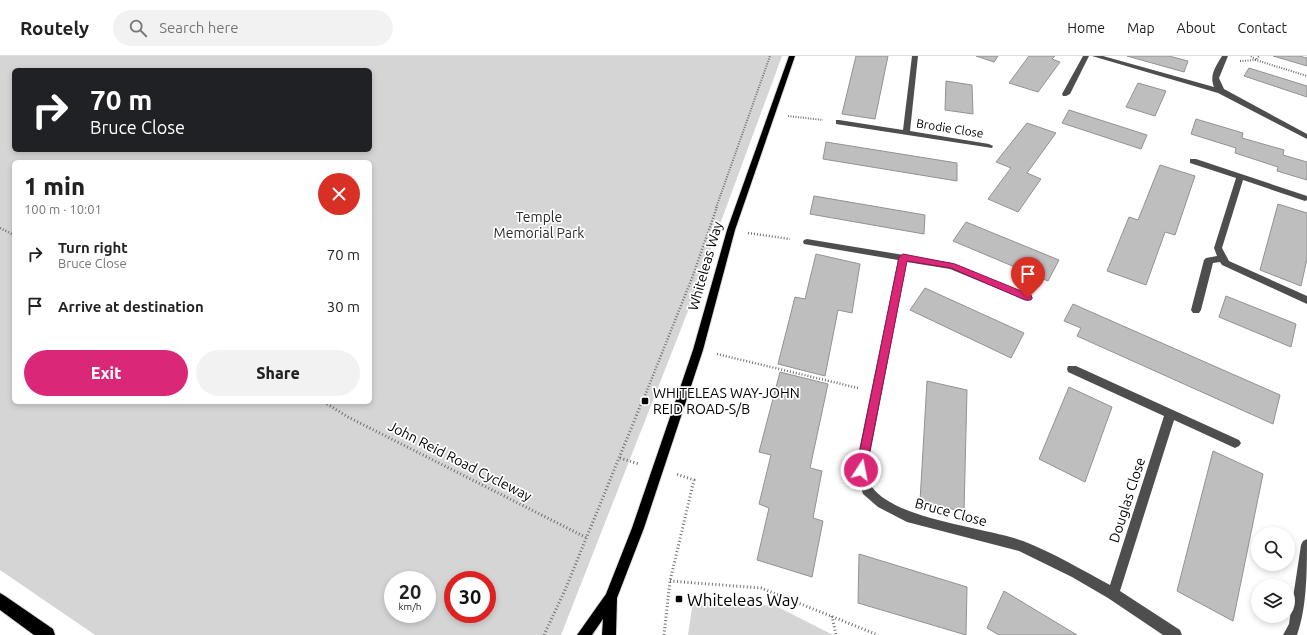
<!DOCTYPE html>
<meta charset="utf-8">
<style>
:root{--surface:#fff;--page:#f2f2f2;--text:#222;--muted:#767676;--line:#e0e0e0;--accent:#db2777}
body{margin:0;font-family:Ubuntu,sans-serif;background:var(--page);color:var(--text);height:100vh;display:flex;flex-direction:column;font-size:15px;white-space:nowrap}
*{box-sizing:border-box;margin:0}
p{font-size:13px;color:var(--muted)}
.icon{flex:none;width:22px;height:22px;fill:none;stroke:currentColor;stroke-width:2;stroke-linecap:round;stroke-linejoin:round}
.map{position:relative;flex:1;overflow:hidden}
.side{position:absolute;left:12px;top:104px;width:360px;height:244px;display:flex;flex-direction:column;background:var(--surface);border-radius:6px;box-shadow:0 2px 6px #0003}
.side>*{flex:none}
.top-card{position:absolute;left:12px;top:12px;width:360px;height:84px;border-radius:6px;box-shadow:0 2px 6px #0003;background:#202124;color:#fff;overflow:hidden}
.controls{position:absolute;left:1251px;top:471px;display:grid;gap:8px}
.controls a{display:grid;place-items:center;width:44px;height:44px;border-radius:50%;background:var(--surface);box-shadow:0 2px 6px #0003;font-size:20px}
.speed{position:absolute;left:384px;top:515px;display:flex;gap:8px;font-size:20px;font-weight:700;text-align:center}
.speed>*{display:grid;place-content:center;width:52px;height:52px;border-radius:50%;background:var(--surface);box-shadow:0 2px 6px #0003;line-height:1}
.speed small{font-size:10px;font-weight:400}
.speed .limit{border:6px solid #d22;background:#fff;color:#111}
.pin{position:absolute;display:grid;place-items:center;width:34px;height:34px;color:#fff;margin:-41px -17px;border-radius:50% 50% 50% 0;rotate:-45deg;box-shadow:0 0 4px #0007}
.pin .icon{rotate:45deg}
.me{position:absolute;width:44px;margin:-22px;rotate:11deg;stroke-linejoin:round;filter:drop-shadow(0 0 3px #0008)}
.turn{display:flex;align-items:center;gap:14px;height:84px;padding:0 12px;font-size:18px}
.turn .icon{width:52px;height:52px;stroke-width:2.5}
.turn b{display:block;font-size:28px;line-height:34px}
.round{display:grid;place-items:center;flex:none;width:42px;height:42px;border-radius:21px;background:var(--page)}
.overview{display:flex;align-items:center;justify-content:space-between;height:68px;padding:0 12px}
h1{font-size:24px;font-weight:800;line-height:30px}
.button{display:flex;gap:8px;margin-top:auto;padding:8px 12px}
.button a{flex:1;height:46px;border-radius:24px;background:var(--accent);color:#fff;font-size:16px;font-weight:800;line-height:46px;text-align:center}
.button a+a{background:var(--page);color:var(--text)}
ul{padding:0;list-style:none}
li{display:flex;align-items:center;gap:12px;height:52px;padding:0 12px}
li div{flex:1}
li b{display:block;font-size:15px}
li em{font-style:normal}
header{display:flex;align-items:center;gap:24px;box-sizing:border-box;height:56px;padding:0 20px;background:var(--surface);border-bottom:1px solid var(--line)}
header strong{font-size:19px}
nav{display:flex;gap:22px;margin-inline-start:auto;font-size:14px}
.search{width:280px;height:36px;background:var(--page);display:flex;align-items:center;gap:10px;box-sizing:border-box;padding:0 14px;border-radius:22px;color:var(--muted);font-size:15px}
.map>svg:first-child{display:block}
.green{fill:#d5d5d5;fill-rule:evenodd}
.building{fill:#bebebe;stroke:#929292}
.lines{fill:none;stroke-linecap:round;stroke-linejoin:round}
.major-casing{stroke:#dbdbdb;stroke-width:2}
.highway-casing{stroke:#dbdbdb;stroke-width:2}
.path-far2{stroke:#707070;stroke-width:2;stroke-dasharray:1 1.5;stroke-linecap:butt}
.path-far1{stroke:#707070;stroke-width:2.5;stroke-dasharray:1 2;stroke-linecap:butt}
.path{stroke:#707070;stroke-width:3;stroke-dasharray:1 2.5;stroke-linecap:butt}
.minor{fill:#4e4e4e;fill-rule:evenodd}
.major{fill:#000;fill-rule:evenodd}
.highway{fill:#000;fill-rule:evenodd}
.route{fill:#db2777;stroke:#8e194d}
.poi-dot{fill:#000;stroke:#fff;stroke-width:1.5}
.labels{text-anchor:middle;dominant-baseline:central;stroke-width:3.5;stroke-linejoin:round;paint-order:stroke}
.far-street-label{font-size:12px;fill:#000;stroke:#fff}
.park-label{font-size:14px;fill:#2c2c2c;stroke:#fff}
.street-label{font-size:14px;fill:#000;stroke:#fff}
.poi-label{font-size:14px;fill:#000;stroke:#fff;text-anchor:start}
.near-poi-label{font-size:17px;fill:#000;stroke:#fff;text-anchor:start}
</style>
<header>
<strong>Routely</strong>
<div class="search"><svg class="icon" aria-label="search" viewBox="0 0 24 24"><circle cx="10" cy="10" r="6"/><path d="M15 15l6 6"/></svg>Search here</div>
<nav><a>Home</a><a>Map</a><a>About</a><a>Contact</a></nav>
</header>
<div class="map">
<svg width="1307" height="579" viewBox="0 0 1307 579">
<rect width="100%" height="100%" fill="#fff"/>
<path class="green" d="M0 0H782L688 255 561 579H95L0 514ZM14 14H370V94H14ZM14 106H370V346H14ZM393 524H427V558H393ZM453 524H487V558H453Z
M693 545 776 550 833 579H688Z"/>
<path class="building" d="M856 0H888L875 63 842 58Z
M976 0H998L994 6Z
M1029 0H1055L1052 3 1060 6 1038 36 1009 27Z
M1127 0H1169L1188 5 1184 16Z
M1273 0H1299L1307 2V10Z
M1249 12 1307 30V41L1244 20Z
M946 25 972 29 973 58 945 54Z
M1138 27 1166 35 1155 60 1126 51Z
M1069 54 1147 79 1141 93 1062 67Z
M1196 63 1243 77 1242 82 1284 94 1283 99 1307 106V124L1277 115 1278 111 1235 97 1236 92 1191 78Z
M1027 67 1056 77 1027 117 1041 123 1018 156 988 143 1011 112 996 106Z
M826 86 957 107V125L823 103Z
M1160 109 1195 120 1175 179 1165 176 1146 229 1107 215 1129 161 1138 164Z
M814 140 925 159 924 178 810 158Z
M1278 148 1307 157V203L1301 230 1260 214Z
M966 166 1059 204 1048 225 953 185Z
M816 198 860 208 852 257 838 254 825 320 778 308 795 241 805 243Z
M925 232 1024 277 1011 302 910 254Z
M1226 240 1296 268 1291 291 1219 261Z
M1073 248 1280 339 1273 368 1077 280 1081 272 1064 265Z
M780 316 828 328 810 412 822 415 813 462 823 465 812 521 757 504 769 452 759 448 771 399 759 396Z
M927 325 967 334 964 456 920 445Z
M1069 331 1112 351 1085 426 1039 403Z
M1213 395 1263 418 1233 565 1177 535Z
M859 498 967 531 966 579 858 547Z
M1004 535 1077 579H999L987 572Z"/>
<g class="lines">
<defs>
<path id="major" d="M789 0H795L735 174 703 294 644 472 617 542 616 579H602L603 563 592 579H577L606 538 632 472 693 294 727 174Z"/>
<path id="highway" d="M0 537 5 540 53 573 55 579H34L0 554Z"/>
</defs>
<use href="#major" class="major-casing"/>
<use href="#highway" class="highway-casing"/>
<path class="path-far2" d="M1251 0 1256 4 1259 0
M1240 5 1256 4 1307 20
M788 60 823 64
M716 152 770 0"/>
<path class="path-far1" d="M0 172 14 179
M748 177 790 183
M717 298 858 332
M644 342 692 222 717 151"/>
<path class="path" d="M324 346 348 361 587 482
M620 402 639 408
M670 525 761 532 878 579
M832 560 836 579
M544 579 565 534 644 341
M664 579 670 525 694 424 676 418"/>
<path class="minor" d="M912 0H918L910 75 989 88 993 90 992 92 836 68V64H839L903 74Z
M1083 0H1089L1070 38 1066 40H1063L1062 38Z
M1092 0H1103L1214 31C1209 19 1216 10 1222 0H1228L1219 22 1224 33 1307 78V83L1218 37Z
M1190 103H1196L1307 140V144L1305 145 1243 124 1222 192 1229 205 1307 240V248L1222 209 1220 206 1213 207 1201 254 1199 257H1193L1191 254 1204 204 1206 202 1217 200 1214 192 1236 122 1190 107Z
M807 183 952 207 1031 240 1033 242 1028 245 1025 244 950 213 907 206 867 414C868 419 869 427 872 431 896 464 985 471 1023 485 1052 496 1082 514 1110 529L1164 360 1068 316 1067 313 1068 310H1076L1239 384 1241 387 1239 390 1235 392 1174 364 1120 535 1180 574 1182 579H1163L1108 542 1072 521 1019 495 907 466 878 451 863 438 855 414 898 204 804 188 803 186 804 184Z
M1307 483C1307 513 1307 552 1297 579H1283L1289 568 1301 489 1303 485Z"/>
<use href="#major" class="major"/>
<use href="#highway" class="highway"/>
</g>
<path class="route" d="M903 198 955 208 1031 239 1032 242 1031 244H1025L951 212 907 205 866 414 864 417 861 418 857 417 856 414 899 201Z"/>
<g class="poi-dot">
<rect x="641" y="341" width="8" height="8" rx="2"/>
<rect x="675" y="539" width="8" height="8" rx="2"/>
</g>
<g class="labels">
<g class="far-street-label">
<text transform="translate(950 72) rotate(9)">Brodie Close</text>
</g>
<g class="park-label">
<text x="539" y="161">Temple<tspan x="539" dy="16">Memorial Park</tspan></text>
</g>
<g class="street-label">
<text transform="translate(705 210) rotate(-74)">Whiteleas Way</text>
<text transform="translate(460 405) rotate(27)">John Reid Road Cycleway</text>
<text transform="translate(1127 444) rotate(-72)">Douglas Close</text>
<text transform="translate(951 456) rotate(15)">Bruce Close</text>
</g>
<g class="poi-label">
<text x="653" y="337">WHITELEAS WAY-JOHN<tspan x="653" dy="16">REID ROAD-S/B</tspan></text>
</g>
<g class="near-poi-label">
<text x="687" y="543">Whiteleas Way</text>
</g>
</g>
</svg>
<div class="controls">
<a><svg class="icon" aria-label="search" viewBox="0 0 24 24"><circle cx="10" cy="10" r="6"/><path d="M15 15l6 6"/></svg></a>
<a><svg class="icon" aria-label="layers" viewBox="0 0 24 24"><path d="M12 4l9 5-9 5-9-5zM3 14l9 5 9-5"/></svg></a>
</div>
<div class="speed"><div>20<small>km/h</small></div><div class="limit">30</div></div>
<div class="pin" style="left:1028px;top:242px;background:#d93025"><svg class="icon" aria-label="arrive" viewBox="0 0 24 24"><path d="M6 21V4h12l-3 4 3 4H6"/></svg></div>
<svg class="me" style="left:861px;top:414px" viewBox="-20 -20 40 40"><circle r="17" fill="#db2777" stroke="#fff" stroke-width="3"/><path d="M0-11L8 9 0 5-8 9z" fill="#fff"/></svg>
<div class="top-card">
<div class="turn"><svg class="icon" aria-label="right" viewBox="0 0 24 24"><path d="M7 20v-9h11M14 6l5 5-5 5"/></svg><div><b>70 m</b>Bruce Close</div></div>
</div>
<section class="side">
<div class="overview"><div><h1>1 min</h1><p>100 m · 10:01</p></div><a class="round" style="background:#d93025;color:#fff"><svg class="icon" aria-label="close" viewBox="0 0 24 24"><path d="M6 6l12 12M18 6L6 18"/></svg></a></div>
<ul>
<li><svg class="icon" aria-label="right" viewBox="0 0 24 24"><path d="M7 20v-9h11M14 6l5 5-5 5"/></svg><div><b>Turn right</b><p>Bruce Close</p></div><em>70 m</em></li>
<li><svg class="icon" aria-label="arrive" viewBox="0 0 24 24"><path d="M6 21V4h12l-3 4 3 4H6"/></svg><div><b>Arrive at destination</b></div><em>30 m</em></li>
</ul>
<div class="button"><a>Exit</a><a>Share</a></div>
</section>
</div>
